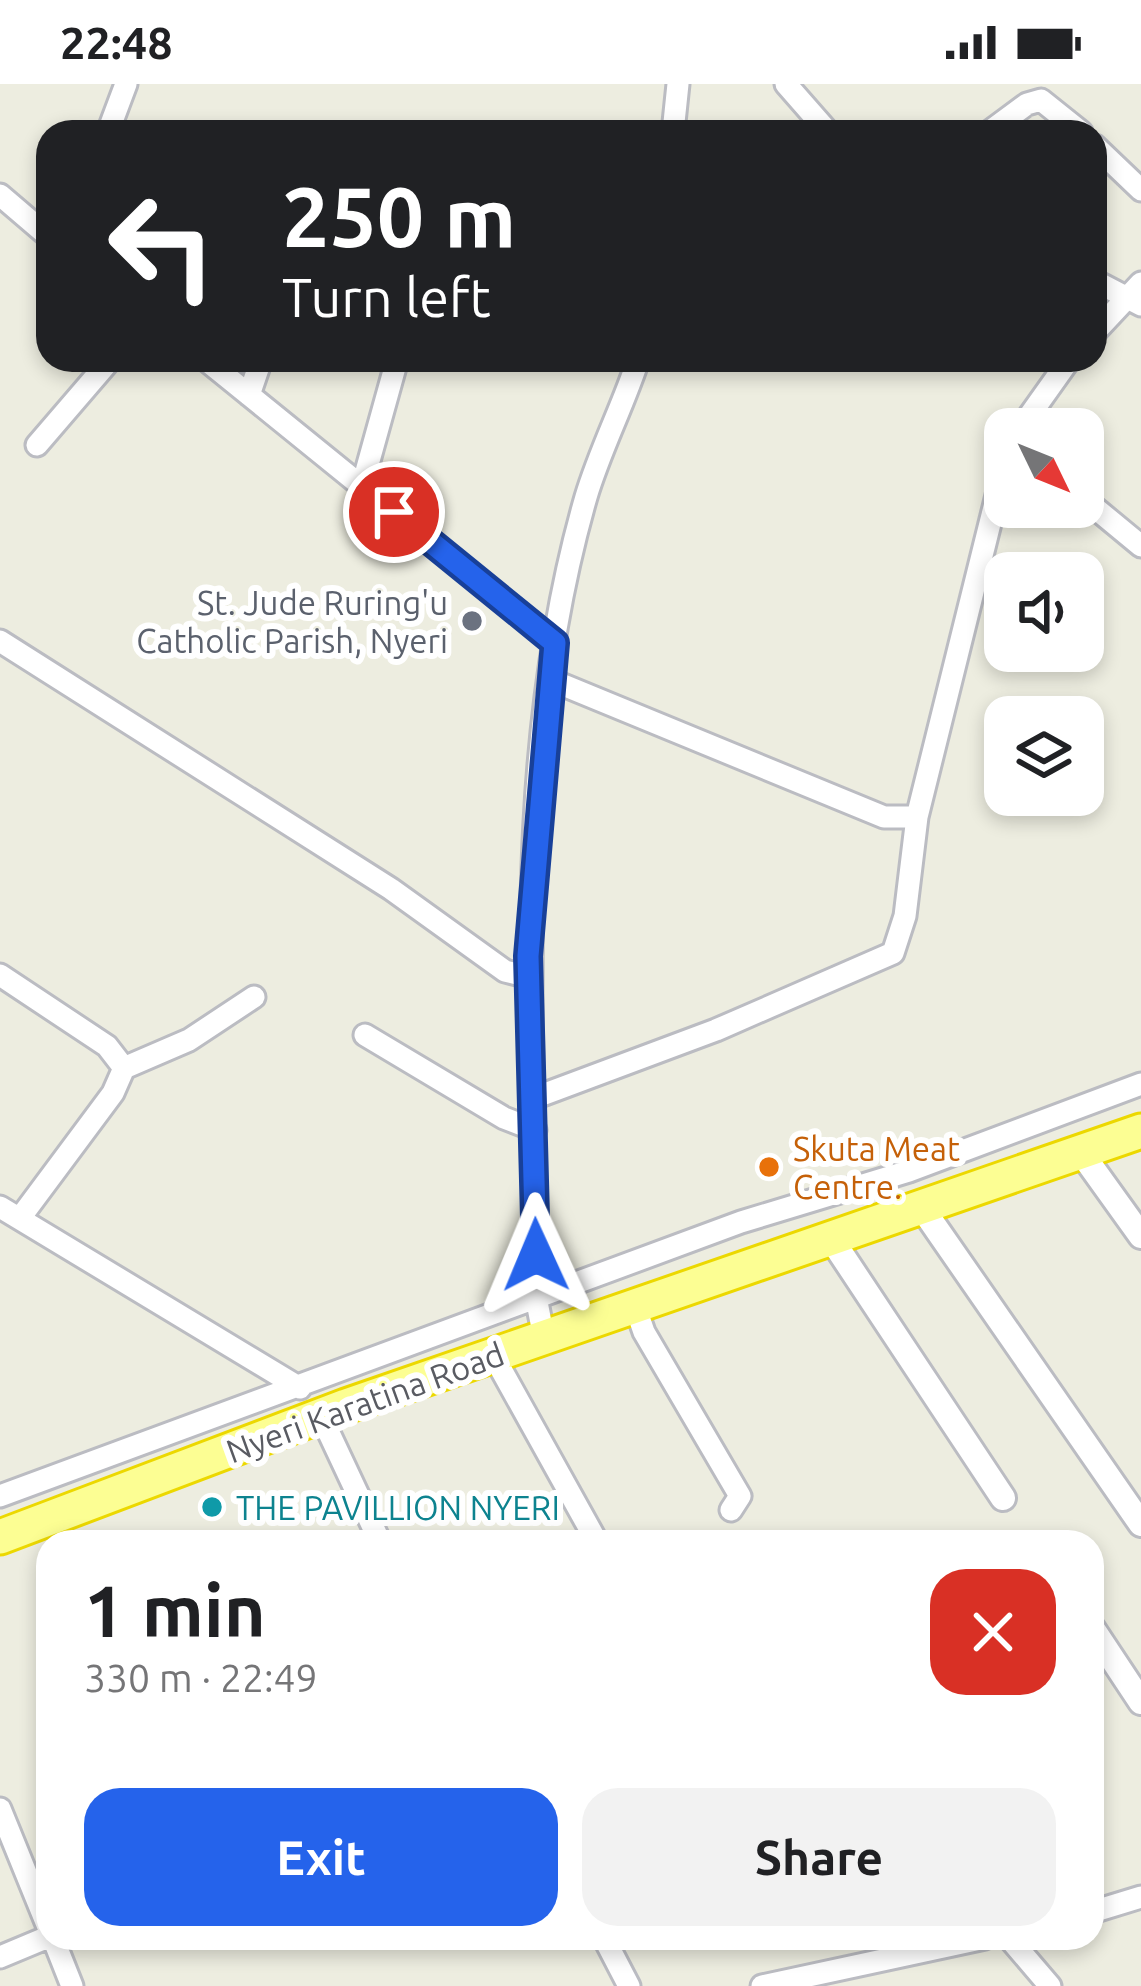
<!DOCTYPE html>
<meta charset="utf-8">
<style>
:root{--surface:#fff;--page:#f2f2f2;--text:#202124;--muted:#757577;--accent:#2563eb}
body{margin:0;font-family:Ubuntu,sans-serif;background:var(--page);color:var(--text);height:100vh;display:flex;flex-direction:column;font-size:45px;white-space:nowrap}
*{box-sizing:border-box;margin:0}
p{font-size:39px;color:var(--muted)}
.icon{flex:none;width:66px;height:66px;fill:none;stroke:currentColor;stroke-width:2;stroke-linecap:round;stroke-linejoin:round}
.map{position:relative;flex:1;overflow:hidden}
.drawer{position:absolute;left:36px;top:1446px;width:1068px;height:420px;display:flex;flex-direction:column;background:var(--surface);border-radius:36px;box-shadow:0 6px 18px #0003}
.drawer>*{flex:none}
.guide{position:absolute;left:36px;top:36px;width:1071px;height:252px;border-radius:36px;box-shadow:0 6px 18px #0003;background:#202124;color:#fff;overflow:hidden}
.needle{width:78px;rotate:133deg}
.tools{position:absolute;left:984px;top:324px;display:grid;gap:24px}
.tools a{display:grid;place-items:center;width:120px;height:120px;border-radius:24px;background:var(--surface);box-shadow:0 6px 18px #0003;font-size:60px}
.pin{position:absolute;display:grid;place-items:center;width:102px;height:102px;color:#fff;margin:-51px;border:6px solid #fff;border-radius:50%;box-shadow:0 3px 12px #0007}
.me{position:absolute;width:132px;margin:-66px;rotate:359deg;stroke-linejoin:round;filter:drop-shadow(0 0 9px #0008)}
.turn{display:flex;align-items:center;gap:42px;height:252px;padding:0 48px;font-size:54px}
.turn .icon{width:156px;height:156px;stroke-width:2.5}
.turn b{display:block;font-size:84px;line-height:102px}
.round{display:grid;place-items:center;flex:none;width:126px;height:126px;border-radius:36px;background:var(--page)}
.summary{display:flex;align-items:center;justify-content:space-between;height:204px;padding:0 48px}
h1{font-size:72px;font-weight:700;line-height:90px}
.cta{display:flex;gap:24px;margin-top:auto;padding:24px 48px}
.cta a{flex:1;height:138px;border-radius:36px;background:var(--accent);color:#fff;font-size:48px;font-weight:700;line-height:138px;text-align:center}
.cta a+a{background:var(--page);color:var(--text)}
.status{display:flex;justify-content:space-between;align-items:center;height:84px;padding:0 60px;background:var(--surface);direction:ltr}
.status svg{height:33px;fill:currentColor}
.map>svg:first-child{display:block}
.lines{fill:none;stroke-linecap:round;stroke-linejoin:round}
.minor-casing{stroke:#bbbcc2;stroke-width:27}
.tertiary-casing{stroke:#bbbcc2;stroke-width:30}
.trunk-casing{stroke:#ecd800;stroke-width:39}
.minor{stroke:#fff;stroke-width:21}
.tertiary{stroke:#fff;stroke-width:24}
.trunk{stroke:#fcfe93;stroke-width:33}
.route-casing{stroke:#184099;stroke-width:30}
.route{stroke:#2563eb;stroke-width:21}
.worship-dot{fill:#6b7280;stroke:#fff;stroke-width:4.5}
.food-dot{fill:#e8710a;stroke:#fff;stroke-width:4.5}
.culture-dot{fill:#0f9aa8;stroke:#fff;stroke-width:4.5}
.labels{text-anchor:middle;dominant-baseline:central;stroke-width:12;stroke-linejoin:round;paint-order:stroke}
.worship-label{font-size:33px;fill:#5b616d;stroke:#fff;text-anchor:end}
.food-label{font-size:33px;fill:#c56008;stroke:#fff;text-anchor:start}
.street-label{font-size:33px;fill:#595b62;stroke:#fff}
.culture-label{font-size:33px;fill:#0d838f;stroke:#fff;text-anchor:start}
</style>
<div class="status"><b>22:48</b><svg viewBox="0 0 49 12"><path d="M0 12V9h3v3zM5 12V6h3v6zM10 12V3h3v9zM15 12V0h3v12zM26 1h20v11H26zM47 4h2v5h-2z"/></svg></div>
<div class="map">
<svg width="1141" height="1902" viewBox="0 0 1141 1902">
<rect width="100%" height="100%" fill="#edede0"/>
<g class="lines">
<defs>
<path id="minor" d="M786 0 828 48
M108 48 126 0
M673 48 678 0
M989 48 1027 20 1041 16 1081 48
M1095 62 1141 106
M0 111 48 152
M1095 197 1141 221
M1095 248 1141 199
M206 276 555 559
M249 311 261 276
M1020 345 1069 276
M37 361 110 276
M362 402 397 276
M1083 414 1141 462
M0 557 391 805 505 887 529 893
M551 596 884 733H917
M0 891 107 962 124 984 113 1009 20 1134
M365 951 504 1034 535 1046
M124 984 189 956 254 913
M534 1014 716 946 893 869 905 832 917 733 1005 379
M0 1123 300 1304
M635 1222 644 1248 740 1412 731 1426
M544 1254 536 1213C534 947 511 672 586 413 600 366 623 322 638 276
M493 1271 597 1458
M321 1332 380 1458
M0 1412 741 1138 909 1087 1141 1000
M0 1725 48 1843
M1092 1828 1141 1813
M53 1854 72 1902
M604 1854 629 1902
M1009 1854 1050 1902
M0 1873 48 1853
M762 1902 985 1854"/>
<path id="tertiary" d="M1080 1067 1141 1152
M922 1124 1141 1440
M832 1156 1003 1414
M1092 1544 1141 1618"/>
<path id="trunk" d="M0 1453 346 1322 1141 1047"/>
</defs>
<use href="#minor" class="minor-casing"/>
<use href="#tertiary" class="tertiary-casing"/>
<use href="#trunk" class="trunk-casing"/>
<use href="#minor" class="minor"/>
<use href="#tertiary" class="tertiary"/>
<use href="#trunk" class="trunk"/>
</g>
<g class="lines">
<defs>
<path id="route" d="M394 428 555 559 528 872 536 1171"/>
</defs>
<use href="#route" class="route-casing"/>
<use href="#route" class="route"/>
</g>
<circle class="worship-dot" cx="472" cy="537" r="12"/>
<circle class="food-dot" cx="769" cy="1083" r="12"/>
<circle class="culture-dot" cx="212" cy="1423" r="12"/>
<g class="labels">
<g class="worship-label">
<text x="448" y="518">St. Jude Ruring'u<tspan x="448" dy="38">Catholic Parish, Nyeri</tspan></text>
</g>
<g class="food-label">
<text x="793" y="1064">Skuta Meat<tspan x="793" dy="38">Centre.</tspan></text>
</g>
<g class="street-label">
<text transform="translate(365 1318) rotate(-20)">Nyeri Karatina Road</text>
</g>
<g class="culture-label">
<text x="236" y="1423">THE PAVILLION NYERI</text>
</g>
</g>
</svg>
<div class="tools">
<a><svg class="needle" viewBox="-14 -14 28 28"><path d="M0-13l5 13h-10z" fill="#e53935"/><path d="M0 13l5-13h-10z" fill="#757577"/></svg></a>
<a><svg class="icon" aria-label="sound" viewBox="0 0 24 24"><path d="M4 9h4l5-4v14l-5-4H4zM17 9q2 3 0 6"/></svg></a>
<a><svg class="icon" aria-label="layers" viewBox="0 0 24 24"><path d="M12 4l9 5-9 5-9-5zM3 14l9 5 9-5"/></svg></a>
</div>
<div class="pin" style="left:394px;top:428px;background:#d93025"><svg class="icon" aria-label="arrive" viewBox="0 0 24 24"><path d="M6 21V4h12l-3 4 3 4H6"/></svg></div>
<svg class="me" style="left:536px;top:1171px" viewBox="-20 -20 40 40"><path d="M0-17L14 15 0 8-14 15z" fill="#2563eb" stroke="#fff" stroke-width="4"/></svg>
<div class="guide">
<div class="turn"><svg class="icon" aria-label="left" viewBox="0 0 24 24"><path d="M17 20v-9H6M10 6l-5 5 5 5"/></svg><div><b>250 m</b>Turn left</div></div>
</div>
<section class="drawer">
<div class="summary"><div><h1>1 min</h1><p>330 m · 22:49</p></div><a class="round" style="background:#d93025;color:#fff"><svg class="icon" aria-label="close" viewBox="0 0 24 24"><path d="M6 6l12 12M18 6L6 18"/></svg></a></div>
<div class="cta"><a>Exit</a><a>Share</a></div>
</section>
</div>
